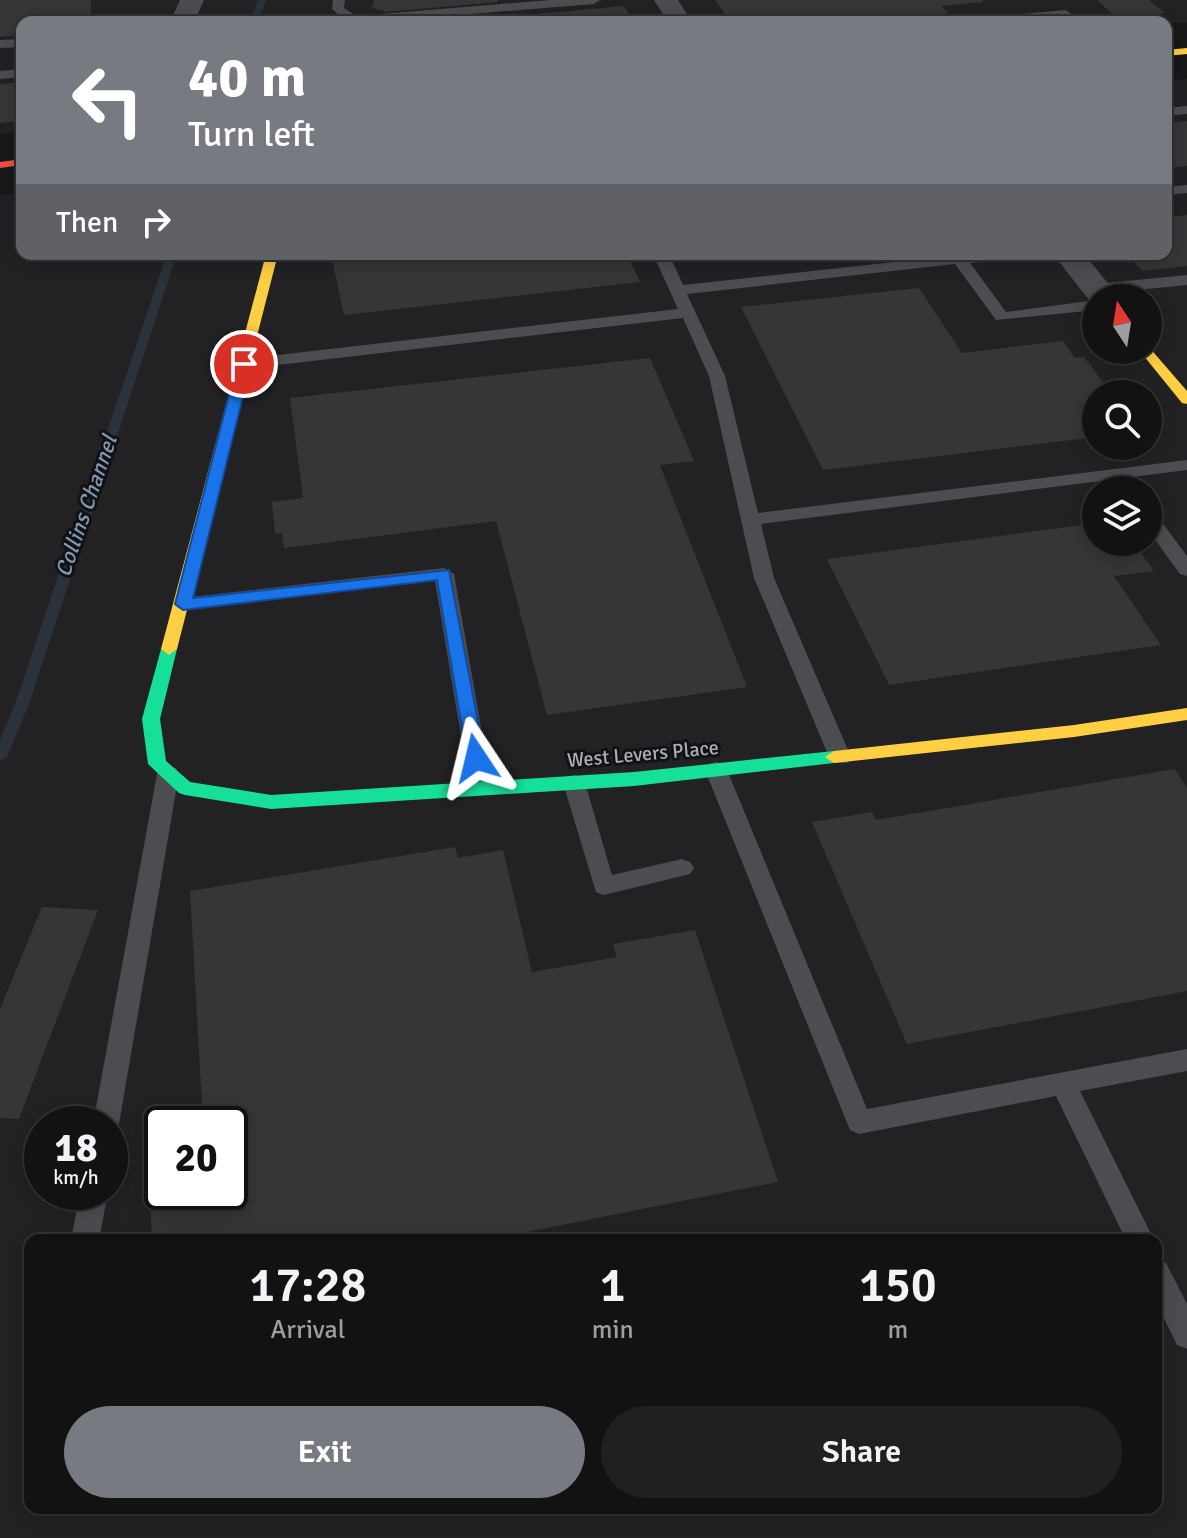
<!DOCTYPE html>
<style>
:root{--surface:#121212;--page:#1f2020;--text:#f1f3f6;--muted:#9c9e9f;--line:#313232;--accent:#777a81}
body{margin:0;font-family:Signika,sans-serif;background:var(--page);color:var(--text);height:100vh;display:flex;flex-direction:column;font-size:30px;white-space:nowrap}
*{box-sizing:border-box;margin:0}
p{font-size:26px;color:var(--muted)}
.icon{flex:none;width:44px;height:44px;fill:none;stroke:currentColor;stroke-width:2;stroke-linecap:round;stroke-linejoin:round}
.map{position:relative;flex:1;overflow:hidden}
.panel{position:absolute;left:24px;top:1234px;width:1138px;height:280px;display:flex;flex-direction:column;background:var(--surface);border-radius:16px;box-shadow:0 4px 20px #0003,0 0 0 2px var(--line)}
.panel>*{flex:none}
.hud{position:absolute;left:16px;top:16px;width:1156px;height:244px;border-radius:16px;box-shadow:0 4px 20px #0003,0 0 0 2px var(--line);background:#777a81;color:#fff;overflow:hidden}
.needle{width:52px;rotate:348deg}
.controls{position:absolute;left:1082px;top:284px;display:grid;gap:16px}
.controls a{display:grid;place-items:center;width:80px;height:80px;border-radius:50%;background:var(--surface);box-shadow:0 4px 20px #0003,0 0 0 2px var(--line);font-size:40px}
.speed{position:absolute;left:24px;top:1106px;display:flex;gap:16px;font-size:40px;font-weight:700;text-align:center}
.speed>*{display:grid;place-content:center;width:104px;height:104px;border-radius:50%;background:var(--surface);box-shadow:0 4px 20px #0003,0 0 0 2px var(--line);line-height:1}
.speed small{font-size:20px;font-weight:400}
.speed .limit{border:4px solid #111;border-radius:12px;background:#fff;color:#111}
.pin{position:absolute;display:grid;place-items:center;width:68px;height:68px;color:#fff;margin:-34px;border:4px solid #fff;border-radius:50%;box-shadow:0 2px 8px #0007}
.me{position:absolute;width:88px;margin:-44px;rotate:350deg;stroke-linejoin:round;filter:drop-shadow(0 0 6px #0008)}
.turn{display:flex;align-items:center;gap:28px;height:168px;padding:0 40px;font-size:36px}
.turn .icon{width:104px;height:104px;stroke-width:2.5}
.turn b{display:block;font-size:56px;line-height:68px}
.then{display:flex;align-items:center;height:76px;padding:0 40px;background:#0003;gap:16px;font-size:30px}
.eta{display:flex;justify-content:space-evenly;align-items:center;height:136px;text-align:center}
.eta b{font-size:48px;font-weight:600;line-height:56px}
.cta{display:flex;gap:16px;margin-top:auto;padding:16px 40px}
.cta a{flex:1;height:92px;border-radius:48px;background:var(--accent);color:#fff;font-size:32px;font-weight:600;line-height:92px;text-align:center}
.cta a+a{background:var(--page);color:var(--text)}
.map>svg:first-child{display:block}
.built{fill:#222224;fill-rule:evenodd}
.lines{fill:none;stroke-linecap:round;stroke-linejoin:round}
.stream{fill:#2c323a;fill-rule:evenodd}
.building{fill:#363637}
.lane{fill:#4c4d51;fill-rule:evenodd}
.street{fill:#4c4d51;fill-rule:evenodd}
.fast{fill:#16e098;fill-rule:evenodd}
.slow{fill:#ffcf43;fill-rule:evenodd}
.jam{fill:#f24e42;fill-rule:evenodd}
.route{fill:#1a73e8;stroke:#114b97;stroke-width:2}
.labels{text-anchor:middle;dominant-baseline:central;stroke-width:6;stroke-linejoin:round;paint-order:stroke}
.street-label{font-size:20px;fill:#aaaeb9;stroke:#121214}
.water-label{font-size:22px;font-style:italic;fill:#8299b2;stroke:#121214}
</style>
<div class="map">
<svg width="1187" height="1538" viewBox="0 0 1187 1538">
<rect width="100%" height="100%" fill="#181818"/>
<path class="built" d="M0 0H1187V23L22 22V132L0 134Z
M1187 79V1538H0V195L22 193V254H1166V81ZM1096 298H1148V350H1096ZM1096 394H1148V446H1096ZM1096 490H1148V542H1096ZM42 1124H110V1192H42ZM162 1124H230V1192H162ZM30 1240H1156V1508H30Z"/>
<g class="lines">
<path class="stream" d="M258 0H266L258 22H250Z
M167 254H177L29 704 7 757 0 762V740L15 704Z"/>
</g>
<path class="building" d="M0 0H91V22H22V35L0 37Z
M374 0H498V2L386 12 372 8Z
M715 0H982L983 2 941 6 948 13 848 22H837L832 16 731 22Z
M1097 0H1149L1165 13 1117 18Z
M624 6 634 22H473V20Z
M22 82V121L0 123V84Z
M1187 121V166L1166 168V123Z
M1187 215V266L1142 271 1127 254H1166V217Z
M331 254H627L640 282 344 315Z
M919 288 962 353 1063 341 1075 358 1084 357 1112 394H1096V437L823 470 741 307Z
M650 358 694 461 660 465 747 687 547 715 496 521 284 548 282 533 275 534 272 502 303 498 290 398Z
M1096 523V542H1133L1154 571 1114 576 1161 645 889 685 827 559Z
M1175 769 1187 788V991L907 1044 812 822 872 812 876 820Z
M455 847 458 858 503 850 532 972 617 957 613 944 695 930 778 1182 487 1240H152L150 1197 178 1192H230V1124H203L190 891Z
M42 907 98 910 19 1119 0 1118V1009Z"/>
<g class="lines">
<path class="lane" d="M333 0H345L344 8 356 16 551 0H600L594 4 373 22H348L332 9Z
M1066 10 1082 22H1069L1063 18 972 22 978 18Z
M22 39V47L0 48V40Z
M22 69V77L0 79V71Z
M1187 106V114L1166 116V108Z
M1187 185V193L1166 195V187Z
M653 254H669L683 285 968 254H1018L1010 259 970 263 1006 312 1096 300V310L996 320 955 264 687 294 725 376 758 513 1187 460V470L761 524 774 578 851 757 848 763H832L829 757 754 578 709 376 683 318 244 369 236 364 244 359 678 309Z
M1187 275V285L1096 294 1088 289 1096 284Z
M1148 511 1155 513 1187 556V576L1180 574 1148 530Z
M444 568 454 574 492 789 489 795H473L470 789 435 581 183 610 173 604 183 598Z
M716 762 724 764 727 770 867 1109 1187 1049V1071L1080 1091 1154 1240H1126L1056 1096 859 1134 850 1130 705 770 708 764Z
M168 766 176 768 179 774 119 1124 115 1132 110 1134V1124H93L157 774 160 768Z
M574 775 582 777 585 783 612 875 682 859 690 862 694 868 690 874 604 895 596 892 563 783 566 777Z
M80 1192H108L99 1240H71Z
M1156 1259 1166 1263 1187 1304V1349L1177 1345 1156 1302Z"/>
<path class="street" d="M180 0H204L194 22H170Z
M654 0H678L692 22H668Z
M1053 254H1084L1120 298H1096V305H1093Z"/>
<path class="fast" d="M169 643 177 649 160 719 166 761 190 782 271 795 634 772 834 751 843 757 834 763 634 786 271 809 185 795 179 793 148 764 142 719 161 649Z"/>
<path class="slow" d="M1187 48V54L1166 56V50Z
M266 254H278L177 649 169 655 161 649Z
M1148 346 1187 391V404L1182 403 1139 350H1148Z
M1187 708V720L1074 737 834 763 825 757 834 751 1074 725Z"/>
<path class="jam" d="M22 159V165L0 168V162Z"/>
</g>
<path class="route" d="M244 360 251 364 193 598 449 570 485 758 482 763 476 765 467 758 437 580 183 610 175 604 237 364Z"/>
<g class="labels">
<g class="street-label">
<text transform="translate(643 754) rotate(-5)">West Levers Place</text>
</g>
<g class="water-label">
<text transform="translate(86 506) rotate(-71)">Collins Channel</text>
</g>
</g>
</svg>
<div class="controls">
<a><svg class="needle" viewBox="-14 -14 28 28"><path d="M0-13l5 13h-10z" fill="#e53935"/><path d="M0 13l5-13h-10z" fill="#9c9e9f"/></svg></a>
<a><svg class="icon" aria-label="search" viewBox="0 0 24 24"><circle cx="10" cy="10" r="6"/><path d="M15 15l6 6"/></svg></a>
<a><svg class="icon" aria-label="layers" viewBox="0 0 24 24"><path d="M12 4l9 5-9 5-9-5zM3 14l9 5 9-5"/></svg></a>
</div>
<div class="speed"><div>18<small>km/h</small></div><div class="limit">20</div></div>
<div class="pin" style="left:244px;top:364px;background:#d93025"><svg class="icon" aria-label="arrive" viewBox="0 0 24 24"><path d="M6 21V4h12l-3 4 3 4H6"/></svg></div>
<svg class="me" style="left:476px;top:758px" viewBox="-20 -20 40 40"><path d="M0-17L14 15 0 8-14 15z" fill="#1a73e8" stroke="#fff" stroke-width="4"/></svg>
<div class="hud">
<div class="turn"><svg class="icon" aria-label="left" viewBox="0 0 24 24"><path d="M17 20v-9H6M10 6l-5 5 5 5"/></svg><div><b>40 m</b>Turn left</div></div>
<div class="then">Then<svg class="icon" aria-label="right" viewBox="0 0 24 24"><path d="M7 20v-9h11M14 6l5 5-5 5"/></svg></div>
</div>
<section class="panel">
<div class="eta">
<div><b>17:28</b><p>Arrival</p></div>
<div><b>1</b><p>min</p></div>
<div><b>150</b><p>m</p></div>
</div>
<div class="cta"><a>Exit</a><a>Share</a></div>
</section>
</div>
